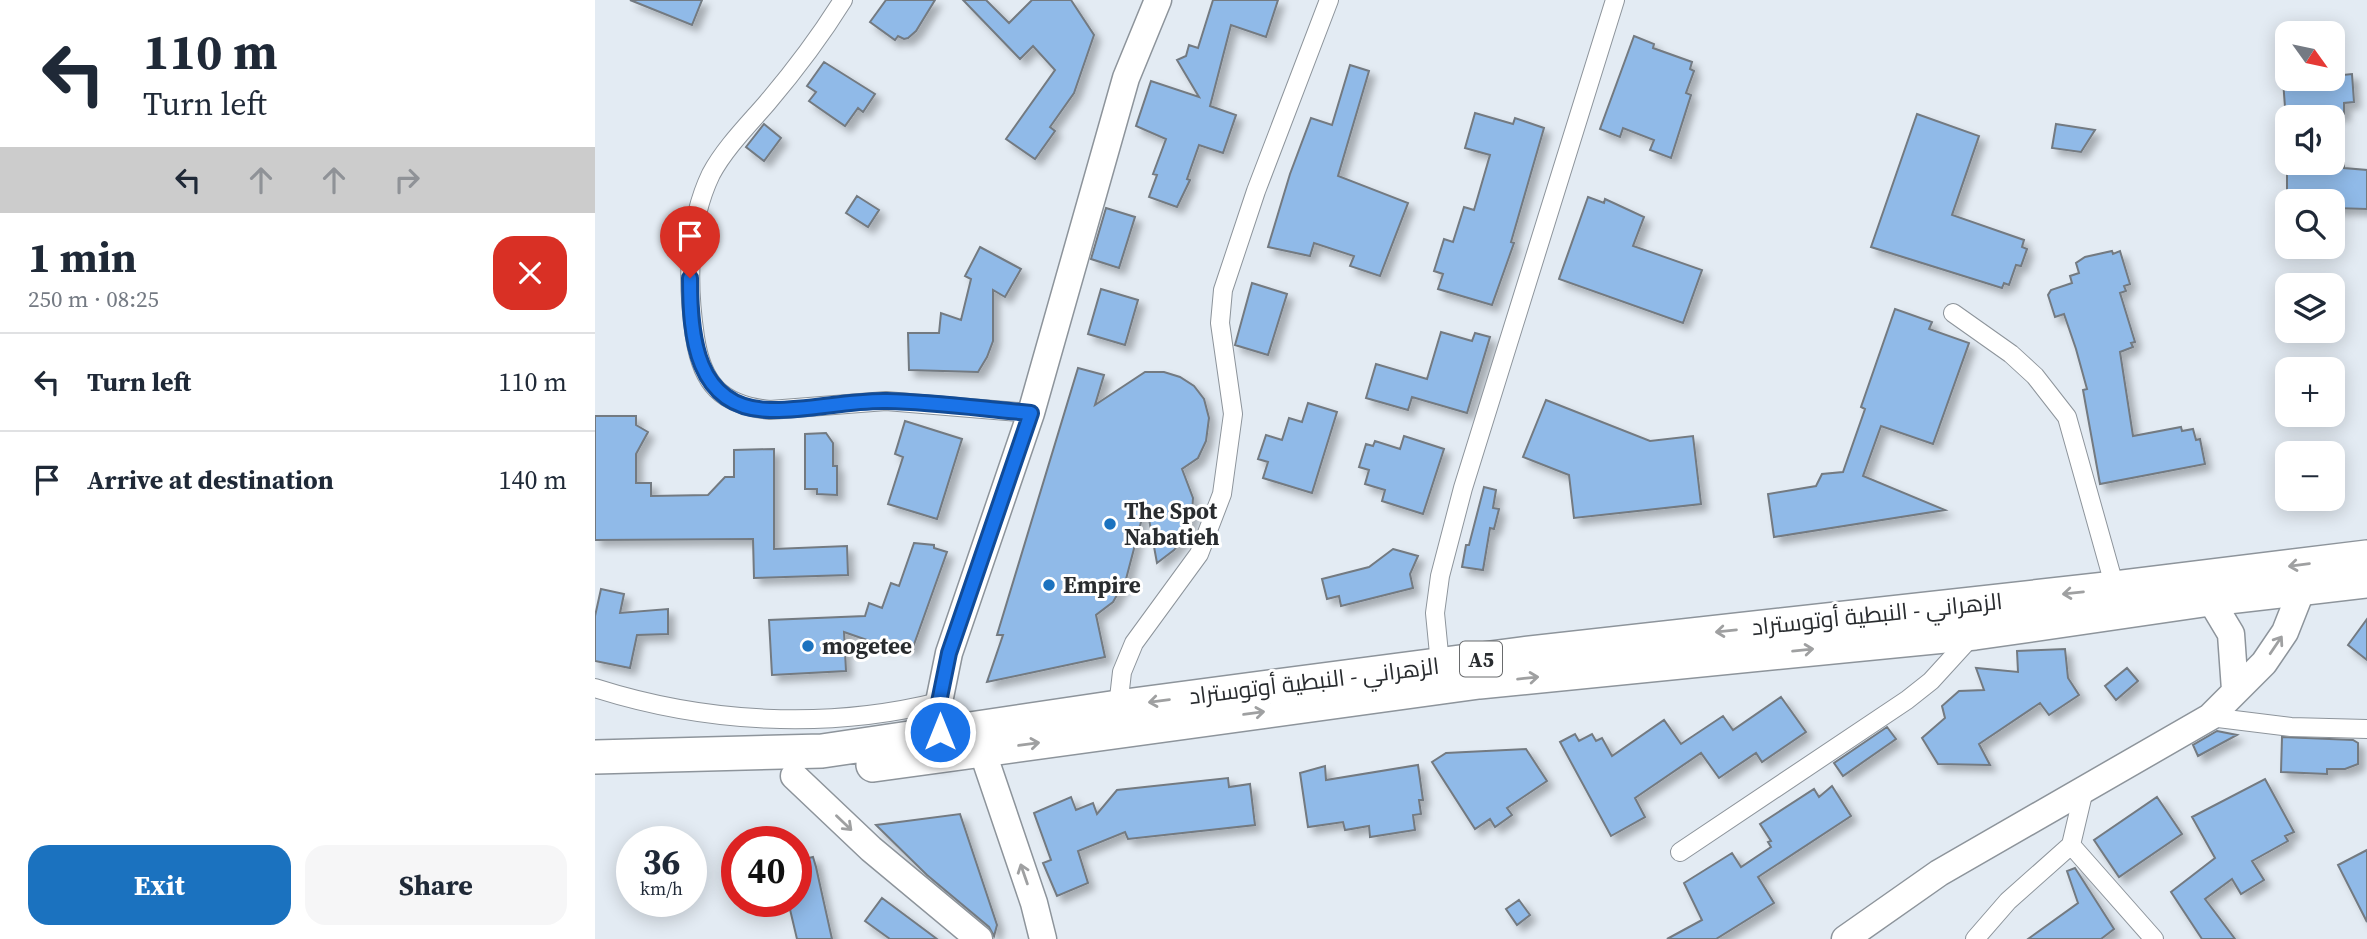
<!DOCTYPE html>
<meta charset="utf-8">
<style>
:root{--surface:#fff;--page:#f6f6f7;--text:#1f2937;--muted:#747a83;--line:#e0e1e3;--accent:#1b72bf}
body{margin:0;font-family:"Source Serif 4",Cairo,serif;background:var(--page);color:var(--text);height:100vh;display:flex;flex-direction:column;font-size:26px;white-space:nowrap}
*{box-sizing:border-box;margin:0}
p{font-size:23px;color:var(--muted)}
.icon{flex:none;width:38px;height:38px;fill:none;stroke:currentColor;stroke-width:2;stroke-linecap:round;stroke-linejoin:round}
.map{position:relative;flex:1;overflow:hidden}
.side{display:flex;flex-direction:column;background:var(--surface);width:595px}
.side>*{flex:none}
.guide{background:#fff;color:var(--text);overflow:hidden}
.needle{width:46px;rotate:123deg}
.fabs{position:absolute;left:1680px;top:21px;display:grid;gap:14px}
.fabs a{display:grid;place-items:center;width:70px;height:70px;border-radius:14px;background:var(--surface);box-shadow:0 4px 18px #0003;font-size:35px}
.speed{position:absolute;left:21px;top:826px;display:flex;gap:14px;font-size:35px;font-weight:700;text-align:center}
.speed>*{display:grid;place-content:center;width:91px;height:91px;border-radius:50%;background:var(--surface);box-shadow:0 4px 18px #0003;line-height:1}
.speed small{font-size:18px;font-weight:400}
.speed .limit{border:10px solid #d22;background:#fff;color:#111}
.pin{position:absolute;display:grid;place-items:center;width:60px;height:60px;color:#fff;margin:-72px -30px;border-radius:50% 50% 50% 0;rotate:-45deg;box-shadow:0 0 7px #0007}
.pin .icon{rotate:45deg}
.me{position:absolute;width:77px;margin:-38px;rotate:0deg;stroke-linejoin:round;filter:drop-shadow(0 0 5px #0008)}
.turn{display:flex;align-items:center;gap:24px;height:147px;padding:0 28px;font-size:32px}
.turn .icon{width:91px;height:91px;stroke-width:2.5}
.turn b{display:block;font-size:49px;line-height:60px}
.lanes{display:flex;align-items:center;height:66px;padding:0 28px;background:#0003;justify-content:center;gap:35px;direction:ltr}
.lanes .off{opacity:.35}
.round{display:grid;place-items:center;flex:none;width:74px;height:74px;border-radius:21px;background:var(--page)}
.overview{display:flex;align-items:center;justify-content:space-between;height:119px;padding:0 28px}
h1{font-size:42px;font-weight:700;line-height:52px}
.button{display:flex;gap:14px;margin-top:auto;padding:14px 28px}
.button a{flex:1;height:80px;border-radius:21px;background:var(--accent);color:#fff;font-size:28px;font-weight:700;line-height:80px;text-align:center}
.button a+a{background:var(--page);color:var(--text)}
ul{padding:0;list-style:none}
li{display:flex;align-items:center;gap:21px;height:98px;padding:0 28px;border-top:2px solid var(--line)}
li div{flex:1}
li b{display:block;font-size:26px}
li em{font-style:normal}
main{display:flex;flex:1;min-height:0}
.map>svg:first-child{display:block}
.building{fill:#90bae8;stroke:#737a81;stroke-width:2;filter:url(#shadow)}
.lines{fill:none;stroke-linecap:round;stroke-linejoin:round}
.street-casing{stroke:#8d949b;stroke-width:20}
.secondary-casing{stroke:#8d949b;stroke-width:29}
.highway-casing{stroke:#8d949b;stroke-width:36}
.street{stroke:#fff;stroke-width:18}
.secondary{stroke:#fff;stroke-width:26}
.highway{stroke:#fff;stroke-width:33}
.oneway{stroke:#9fa0a1}
.route-casing{stroke:#114b97;stroke-width:18}
.route{stroke:#1a73e8;stroke-width:12}
.poi-dot{fill:#1b72bf;stroke:#fff;stroke-width:2.5}
.labels{text-anchor:middle;dominant-baseline:central;stroke-width:6;stroke-linejoin:round;paint-order:stroke}
.shield{fill:#fff;stroke:#696b6d;stroke-width:2}
.shield-label{font-size:21px;font-weight:bold;fill:#292c2f}
.poi-label{font-size:23px;font-weight:bold;fill:#292c2f;stroke:#fff;text-anchor:start}
.street-label{font-size:23px;fill:#292c2f;stroke:#fff}
</style>
<main>
<section class="side">
<div class="guide">
<div class="turn"><svg class="icon" aria-label="left" viewBox="0 0 24 24"><path d="M17 20v-9H6M10 6l-5 5 5 5"/></svg><div><b>110 m</b>Turn left</div></div>
<div class="lanes"><svg class="icon" aria-label="left" viewBox="0 0 24 24"><path d="M17 20v-9H6M10 6l-5 5 5 5"/></svg><svg class="icon off" aria-label="ahead" viewBox="0 0 24 24"><path d="M12 20V5M6 11l6-6 6 6"/></svg><svg class="icon off" aria-label="ahead" viewBox="0 0 24 24"><path d="M12 20V5M6 11l6-6 6 6"/></svg><svg class="icon off" aria-label="right" viewBox="0 0 24 24"><path d="M7 20v-9h11M14 6l5 5-5 5"/></svg></div>
</div>
<div class="overview"><div><h1>1 min</h1><p>250 m · 08:25</p></div><a class="round" style="background:#d93025;color:#fff"><svg class="icon" aria-label="close" viewBox="0 0 24 24"><path d="M6 6l12 12M18 6L6 18"/></svg></a></div>
<ul>
<li><svg class="icon" aria-label="left" viewBox="0 0 24 24"><path d="M17 20v-9H6M10 6l-5 5 5 5"/></svg><div><b>Turn left</b></div><em>110 m</em></li>
<li><svg class="icon" aria-label="arrive" viewBox="0 0 24 24"><path d="M6 21V4h12l-3 4 3 4H6"/></svg><div><b>Arrive at destination</b></div><em>140 m</em></li>
</ul>
<div class="button"><a>Exit</a><a>Share</a></div>
</section>
<div class="map">
<svg width="1772" height="939" viewBox="0 0 1772 939">
<defs>
<filter id="shadow"><feDropShadow dx="6" dy="6" stdDeviation="3.5" flood-color="#0004"/></filter>
</defs>
<rect width="100%" height="100%" fill="#e3ebf3"/>
<path class="building" d="M35 0H107L97 25Z
M291 0H340L321 31 313 38 309 39 303 36 300 40 275 22Z
M368 0H391L414 23 437 0H476L499 35 479 93 455 127 460 131 440 159 411 139 460 70 438 46 425 59Z
M618 0H683L671 37 636 25 615 106 641 115 628 153 604 145 592 179 595 180 582 207 554 197 562 175 558 174 571 139 541 126 556 81 604 97 582 60 591 56 594 45 603 48Z
M1039 36 1059 44 1058 48 1097 62 1095 69 1099 71 1091 93 1096 95 1076 158 1055 150 1059 140 1028 128 1025 137 1005 129Z
M229 62 280 94 268 112 263 108 250 126 214 101 221 92 212 86Z
M755 65 774 71 743 176 813 203 785 276 755 266 759 256 719 243 715 256 673 247 695 174 716 118 737 125Z
M1757 74 1759 102 1749 103V114L1704 117 1696 116 1695 107H1690L1688 80 1738 79V76Z
M880 113 918 124 920 118 949 128 916 242 919 243 897 305 843 289 848 274 839 271 849 239 858 242 869 207 879 210 895 155 870 148Z
M1322 114 1384 136 1357 215 1429 240 1427 247 1432 249 1426 266 1421 265 1414 285 1409 283 1407 288 1276 247Z
M169 124 186 138 169 161 151 147Z
M1461 124 1500 130 1486 152 1457 148Z
M1692 163H1749V168L1772 170V209L1738 208V201H1692Z
M262 196 284 210 273 227 251 213Z
M993 197 1009 203 1010 199 1049 217 1038 246 1107 270 1088 323 964 279Z
M511 208 540 217 524 268 496 259Z
M385 247 426 269 410 297 398 290V341L392 357 383 372 314 370 313 333H344L346 313 366 320 376 279 370 276Z
M1517 251 1518 254 1525 251 1535 284 1529 286 1531 291 1525 293 1540 342 1536 343 1538 347 1525 352 1538 436 1586 427 1587 431 1598 429 1601 440 1605 439 1610 464 1505 484 1488 390 1492 389 1481 349 1469 314 1460 317 1453 295 1456 290 1477 283 1475 276 1484 273 1481 263 1490 257Z
M657 283 692 294 673 355 640 345Z
M506 289 543 300 530 345 493 334Z
M1300 309 1337 322 1334 329 1374 343 1338 444 1286 426 1268 476 1350 510 1179 537 1173 494 1221 486 1227 474 1248 472 1270 409 1266 407Z
M846 332 877 341 880 333 895 337 872 413 817 397 813 410 771 398 781 364 832 379Z
M483 368 509 375 500 405 550 372H569L585 377 599 386 609 399 614 418 611 441 603 458 587 469 598 498 597 514 591 535 579 550 562 563 551 503 531 579 518 602 501 615 510 657 392 682 408 635H402Z
M951 400 1055 441 1098 436 1106 504 979 518 974 475 928 457Z
M713 403 742 412 717 493 668 478 673 462 663 459 671 435 687 440 694 418 707 422Z
M0 416H41V425L53 432 41 454V483H56V496L113 495 130 477H139V450L179 449V549L252 546 253 575 159 578 158 539 0 540Z
M310 421 367 439 342 519 293 504 308 457 300 454Z
M231 433 238 443V466H242V495L222 494V489H210V434Z
M809 436 849 449 828 514 787 501 790 490 770 484 774 470 764 467 771 444 778 446 780 441 805 449Z
M889 487 901 490 898 508 904 509 899 529 895 528 888 570 867 567 871 545H874Z
M319 543 339 545V548L352 552 317 650 294 641 292 647 249 632 251 671 177 675 174 620 270 616 274 603 287 608 296 583 304 586Z
M798 549 823 556 815 574 818 588 746 606 744 596 732 599 727 579 774 567Z
M6 589 29 594 25 613 73 609V634L42 635 35 668 0 661V616Z
M1772 619V660L1753 645Z
M1470 649 1473 678 1484 695 1454 715 1445 703 1384 744 1395 765 1343 764 1327 738 1350 718 1347 706 1364 691 1389 690 1381 668 1423 672 1422 651Z
M1532 668 1543 681 1521 700 1510 686Z
M1186 697 1211 732 1167 762 1161 753 1124 778 1106 753 1040 798 1050 817 1016 836 965 742 980 734 984 741 997 734 1001 741 1007 738 1017 756 1069 720 1086 744 1128 716 1138 730Z
M1292 727 1301 739 1248 776 1239 763Z
M1622 731 1642 735 1603 756 1598 745Z
M1687 737 1758 740 1763 743V764L1750 769H1732V774L1686 772Z
M931 749 952 781 912 808 917 815 900 827 895 819 880 829 837 762 851 753Z
M823 765 828 800H824L826 814 818 815 820 830 775 837 774 826 750 830 748 822 713 827 705 773 730 766 731 780Z
M633 778 634 787 655 784 660 825 533 839 530 832 483 851 493 883 462 896 448 863 456 860 439 813 476 797 481 810 498 803 502 814 522 790Z
M1670 779 1699 832 1690 836 1693 841 1657 861 1669 880 1646 894 1637 879 1610 899 1640 939H1607L1576 892 1620 858 1597 817Z
M1237 786 1256 816 1163 877 1179 903 1121 939H1072L1107 920 1089 883 1137 853 1146 867 1176 847 1173 842 1176 841 1165 824 1219 789 1224 797Z
M1562 797 1587 834 1524 877 1499 840Z
M365 814 402 925 399 936 394 927 332 875 281 825Z
M1772 850V922L1743 865Z
M218 857 221 867 237 939H202L193 901H201V861Z
M1480 868 1519 929 1506 939H1433L1483 903 1472 871Z
M287 898 342 939H295L270 921Z
M924 900 935 915 922 925 911 909Z"/>
<g class="lines">
<defs>
<path id="street" d="M248 0C225 37 200 70 172 103 153 125 130 148 116 174 92 224 92 283 100 337 107 384 126 405 175 410L291 401 436 413
M1358 313 1416 354 1440 376 1472 417 1520 588
M845 664 840 613 845 576 868 488 1020 0
M0 688C110 723 231 730 344 702
M523 707 527 672 539 643 604 554 627 494 638 414 625 323 628 290 661 191 734 0
M1615 717 1696 727 1772 729
M1476 845 1559 939
M1085 852 1312 700 1336 681 1378 635
M1380 939 1413 901 1476 845 1489 790"/>
<path id="secondary" d="M1615 599 1636 634 1640 690
M345 732 344 702 354 653 436 413 531 78 563 0
M387 750 439 903 448 939
M199 776 276 849 384 939
M1250 939 1344 873 1615 717 1669 663 1690 632 1707 589"/>
<path id="highway" d="M0 757 227 751 523 707 926 654 1520 588 1772 557
M278 765 884 682 1380 633 1615 599 1772 581"/>
</defs>
<use href="#street" class="street-casing"/>
<use href="#secondary" class="secondary-casing"/>
<use href="#highway" class="highway-casing"/>
<use href="#street" class="street"/>
<use href="#secondary" class="secondary"/>
<use href="#highway" class="highway"/>
</g>
<defs><path id="oneway-shaft" d="M-6 0H5M1.5-3L5.5 0L1.5 3" fill="none" stroke-width="1.6" stroke-linecap="round" stroke-linejoin="round" transform="scale(1.75)"/></defs>
<g class="oneway">
<use href="#oneway-shaft" transform="translate(1704 565) rotate(173)"/>
<use href="#oneway-shaft" transform="translate(1478 593) rotate(174)"/>
<use href="#oneway-shaft" transform="translate(1131 631) rotate(174)"/>
<use href="#oneway-shaft" transform="translate(1681 645) rotate(-56)"/>
<use href="#oneway-shaft" transform="translate(1208 650) rotate(-6)"/>
<use href="#oneway-shaft" transform="translate(933 678) rotate(-6)"/>
<use href="#oneway-shaft" transform="translate(564 701) rotate(173)"/>
<use href="#oneway-shaft" transform="translate(659 713) rotate(-8)"/>
<use href="#oneway-shaft" transform="translate(434 744) rotate(-8)"/>
<use href="#oneway-shaft" transform="translate(249 823) rotate(44)"/>
<use href="#oneway-shaft" transform="translate(429 874) rotate(-109)"/>
</g>
<g class="lines">
<defs>
<path id="route" d="M95 278C95 335 100 409 175 410 214 411 253 400 292 401 340 402 389 409 436 413L354 653 344 702 345 732"/>
</defs>
<use href="#route" class="route-casing"/>
<use href="#route" class="route"/>
</g>
<g class="poi-dot">
<circle cx="515" cy="524" r="7"/>
<circle cx="454" cy="585" r="7"/>
<circle cx="213" cy="646" r="7"/>
</g>
<g class="labels">
<rect class="shield" x="865" y="641.5" width="42" height="35" rx="5"/>
<g class="shield-label">
<text x="886" y="659">A5</text>
</g>
<g class="poi-label">
<text x="529" y="511">The Spot<tspan x="529" dy="26">Nabatieh</tspan></text>
<text x="468" y="585">Empire</text>
<text x="227" y="646">mogetee</text>
</g>
<g class="street-label">
<text transform="translate(1282 614) rotate(-6)">الزهراني - النبطية أوتوستراد</text>
<text transform="translate(719 681) rotate(-7)">الزهراني - النبطية أوتوستراد</text>
</g>
</g>
</svg>
<div class="fabs">
<a><svg class="needle" viewBox="-14 -14 28 28"><path d="M0-13l5 13h-10z" fill="#e53935"/><path d="M0 13l5-13h-10z" fill="#747a83"/></svg></a>
<a><svg class="icon" aria-label="sound" viewBox="0 0 24 24"><path d="M4 9h4l5-4v14l-5-4H4zM17 9q2 3 0 6"/></svg></a>
<a><svg class="icon" aria-label="search" viewBox="0 0 24 24"><circle cx="10" cy="10" r="6"/><path d="M15 15l6 6"/></svg></a>
<a><svg class="icon" aria-label="layers" viewBox="0 0 24 24"><path d="M12 4l9 5-9 5-9-5zM3 14l9 5 9-5"/></svg></a>
<a>+</a>
<a>−</a>
</div>
<div class="speed"><div>36<small>km/h</small></div><div class="limit">40</div></div>
<div class="pin" style="left:95px;top:278px;background:#d93025"><svg class="icon" aria-label="arrive" viewBox="0 0 24 24"><path d="M6 21V4h12l-3 4 3 4H6"/></svg></div>
<svg class="me" style="left:345px;top:732px" viewBox="-20 -20 40 40"><circle r="17" fill="#1a73e8" stroke="#fff" stroke-width="3"/><path d="M0-11L8 9 0 5-8 9z" fill="#fff"/></svg>
</div>
</main>
